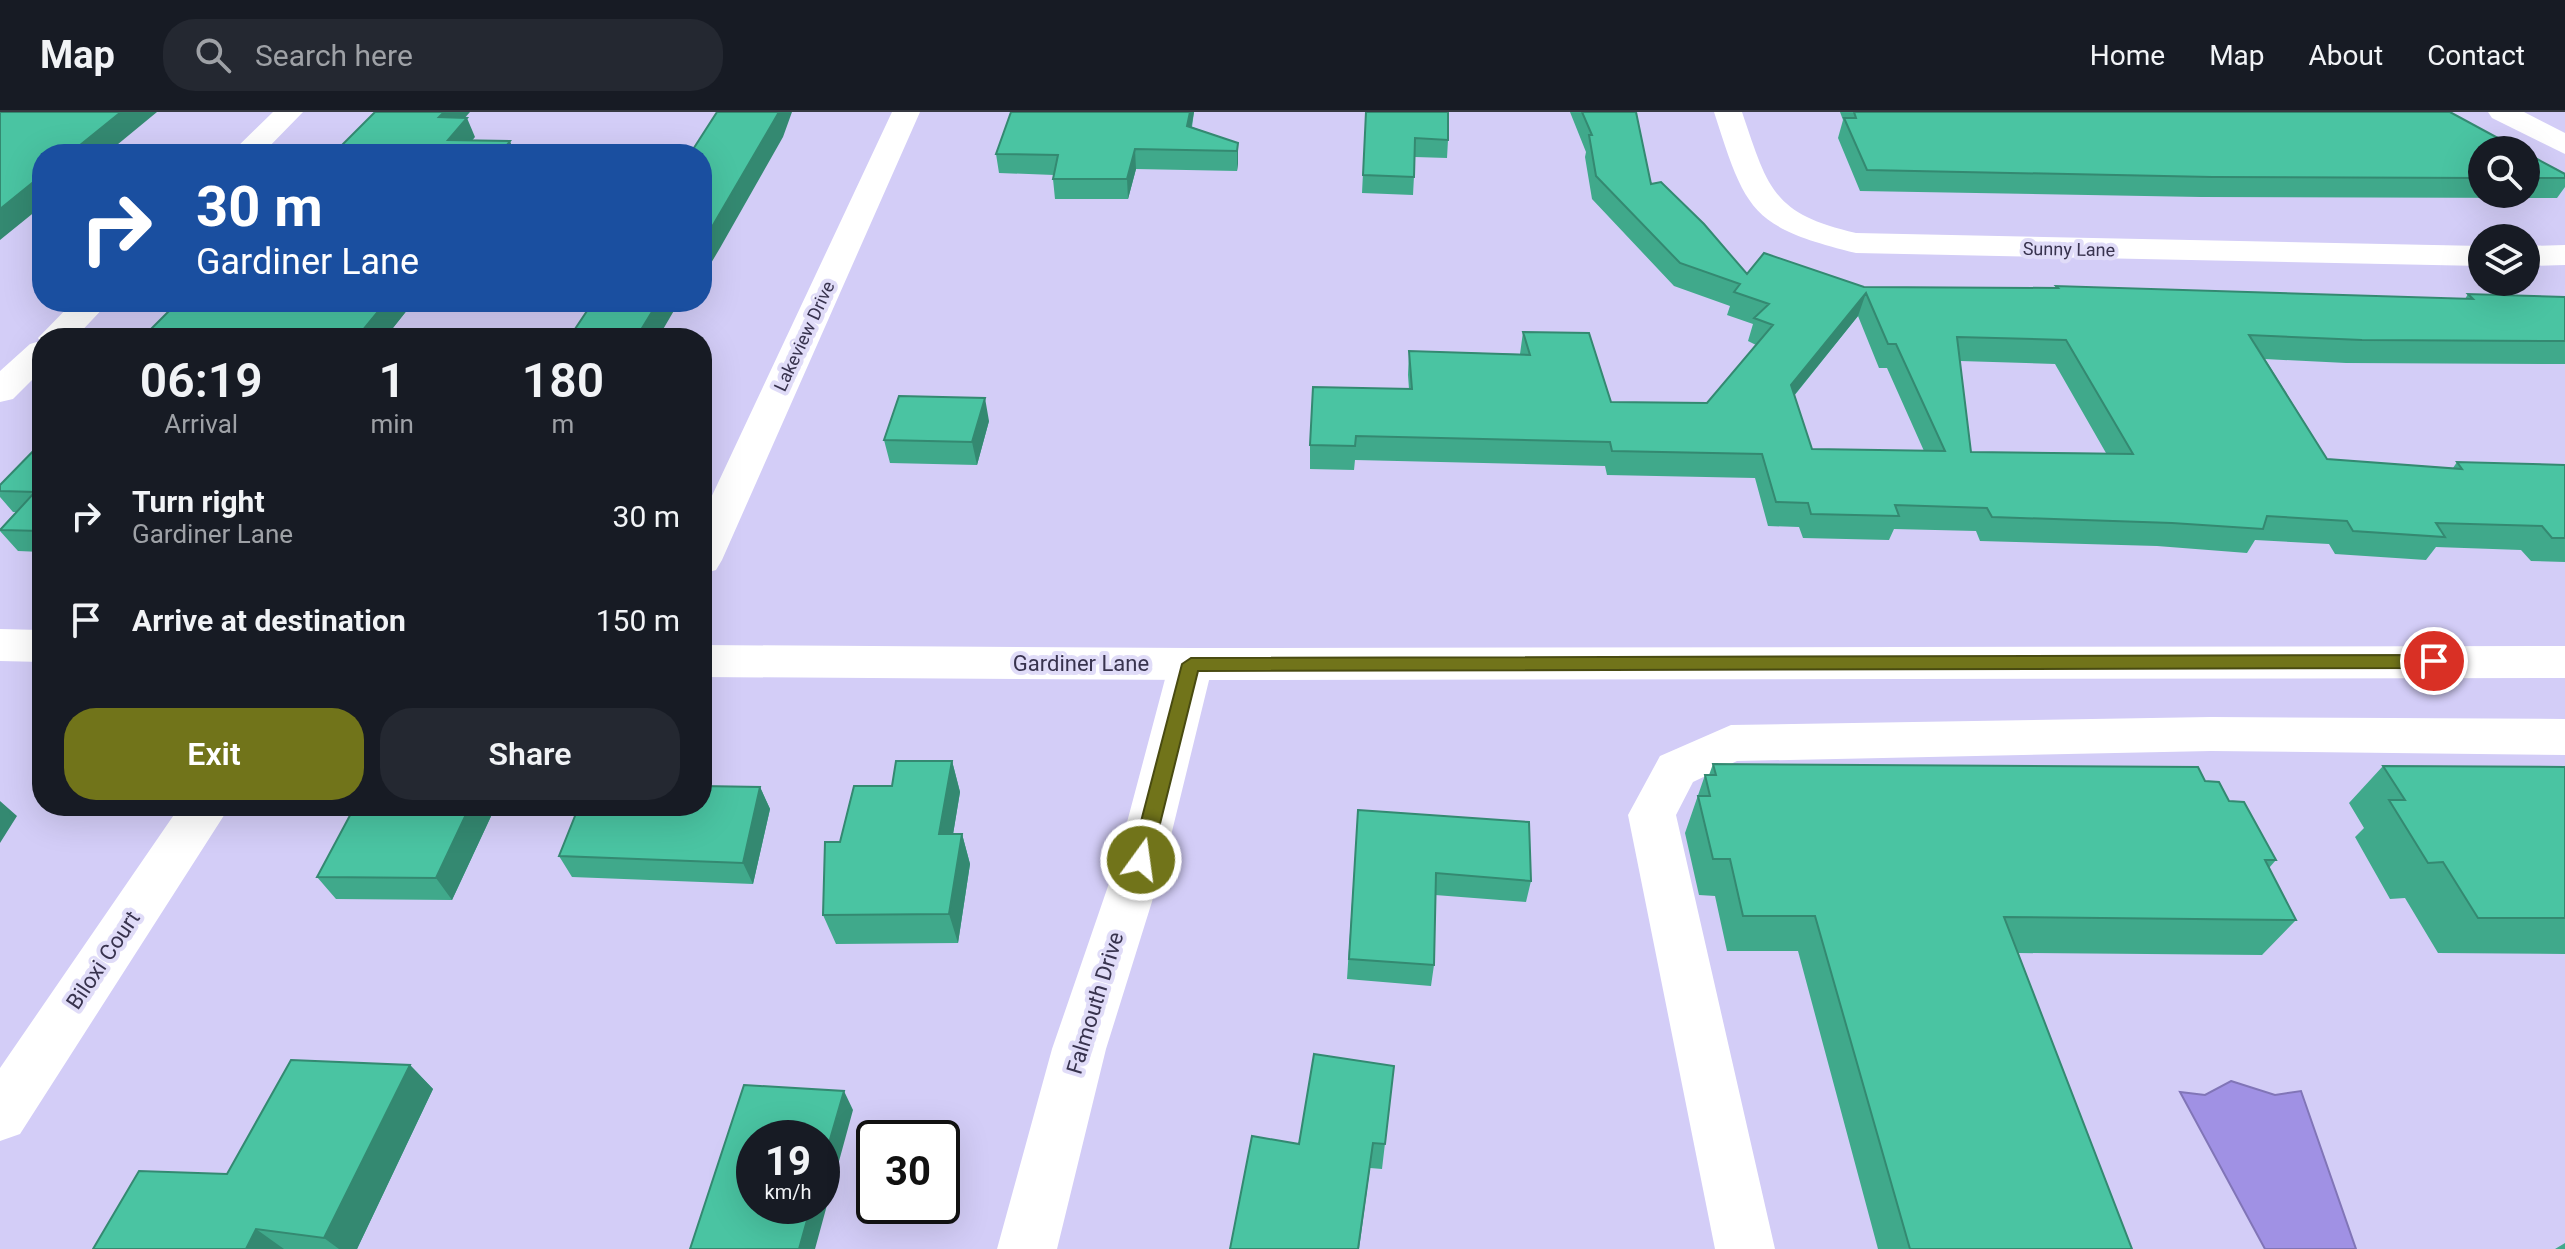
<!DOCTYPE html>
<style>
:root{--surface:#171b24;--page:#242831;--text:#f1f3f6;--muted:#9ea1a6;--line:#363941;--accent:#71741a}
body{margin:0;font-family:Roboto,sans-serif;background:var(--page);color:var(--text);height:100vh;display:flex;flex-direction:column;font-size:30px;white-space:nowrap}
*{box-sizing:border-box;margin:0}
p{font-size:26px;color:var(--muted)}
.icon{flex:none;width:44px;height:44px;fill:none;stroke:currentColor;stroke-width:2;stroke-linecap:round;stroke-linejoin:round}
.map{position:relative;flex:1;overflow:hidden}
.drawer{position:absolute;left:32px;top:216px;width:680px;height:488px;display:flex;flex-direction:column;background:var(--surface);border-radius:32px;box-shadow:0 8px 32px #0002}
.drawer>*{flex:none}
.guide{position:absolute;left:32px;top:32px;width:680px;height:168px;border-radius:32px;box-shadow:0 8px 32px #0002;background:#1a4fa0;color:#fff;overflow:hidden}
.tools{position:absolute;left:2468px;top:24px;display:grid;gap:16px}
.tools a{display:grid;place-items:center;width:72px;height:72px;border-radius:50%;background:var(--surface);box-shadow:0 8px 32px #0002;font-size:40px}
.speed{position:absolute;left:736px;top:1008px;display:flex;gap:16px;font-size:40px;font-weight:700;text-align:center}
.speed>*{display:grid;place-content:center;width:104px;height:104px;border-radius:50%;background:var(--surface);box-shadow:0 8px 32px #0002;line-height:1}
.speed small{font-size:20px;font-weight:400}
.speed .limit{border:4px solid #111;border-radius:12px;background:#fff;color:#111}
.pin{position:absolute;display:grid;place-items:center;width:68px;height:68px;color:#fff;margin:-34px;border:4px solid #fff;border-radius:50%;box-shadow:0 2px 8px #0007}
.me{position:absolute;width:88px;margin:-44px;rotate:14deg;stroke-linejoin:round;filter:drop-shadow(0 0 6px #0008)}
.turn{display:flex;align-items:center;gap:28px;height:168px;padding:0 32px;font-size:36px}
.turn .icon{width:104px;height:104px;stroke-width:2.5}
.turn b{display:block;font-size:56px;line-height:68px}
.eta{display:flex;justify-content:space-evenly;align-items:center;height:136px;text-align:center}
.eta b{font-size:48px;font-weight:600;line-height:56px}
.cta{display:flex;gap:16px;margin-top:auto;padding:16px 32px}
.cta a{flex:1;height:92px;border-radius:32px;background:var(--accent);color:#fff;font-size:32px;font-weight:600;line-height:92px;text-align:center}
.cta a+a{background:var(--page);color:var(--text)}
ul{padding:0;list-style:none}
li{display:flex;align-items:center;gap:24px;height:104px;padding:0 32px}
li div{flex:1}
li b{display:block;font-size:30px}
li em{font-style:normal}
header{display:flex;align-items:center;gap:48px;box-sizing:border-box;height:112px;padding:0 40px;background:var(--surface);border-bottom:2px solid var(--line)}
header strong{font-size:38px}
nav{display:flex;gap:44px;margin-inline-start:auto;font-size:28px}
.search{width:560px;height:72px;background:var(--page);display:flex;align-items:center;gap:20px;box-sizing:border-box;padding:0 28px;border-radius:32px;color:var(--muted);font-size:30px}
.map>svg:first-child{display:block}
.water{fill:#a091e4;stroke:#8175b7;stroke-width:2}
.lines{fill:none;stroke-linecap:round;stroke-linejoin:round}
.minor{fill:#fff;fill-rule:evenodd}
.secondary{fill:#fff;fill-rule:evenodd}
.wall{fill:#40a98b;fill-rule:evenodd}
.shaded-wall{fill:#348971}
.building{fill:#4ac4a2;stroke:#348971;stroke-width:2;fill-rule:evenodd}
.route{fill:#71741a;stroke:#494b11;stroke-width:2}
.labels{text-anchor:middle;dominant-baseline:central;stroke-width:8;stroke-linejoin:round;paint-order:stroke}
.far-street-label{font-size:18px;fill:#38334e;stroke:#e0dcf8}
.street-label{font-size:22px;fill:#38334e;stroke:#e0dcf8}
</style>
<header>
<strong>Map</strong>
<div class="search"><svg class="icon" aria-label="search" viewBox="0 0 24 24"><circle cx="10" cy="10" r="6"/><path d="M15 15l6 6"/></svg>Search here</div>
<nav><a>Home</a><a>Map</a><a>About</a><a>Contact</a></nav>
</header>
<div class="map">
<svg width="2565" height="1137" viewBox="0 0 2565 1137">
<rect width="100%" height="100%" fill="#d3cdf7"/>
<path class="water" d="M2231 969 2275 983 2301 979 2356 1137H2265L2180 980 2205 983Z"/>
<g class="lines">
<path class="minor" d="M273 0H303L262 42H230Z
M892 0H920L722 448 716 458 702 462V405Z
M1714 0H1742C1768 76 1772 102 1856 121L2482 134V154L1856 141C1751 115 1746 100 1714 0Z
M2488 0H2524L2565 21V42L2492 6Z
M2565 133V153L2526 154V134Z
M73 190H109L75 226H42V258L13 287 0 290V259L30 232 40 229 38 226Z
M1191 536 1206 541 1213 552 1165 748 1106 937 1057 1137H997L1052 937 1117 748 1169 552 1176 541Z
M2211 605 2565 607V643L2211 639 1737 649 1693 670 1676 703 1775 1137H1715L1628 703 1660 644 1731 613Z
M180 694H230L20 1022 0 1029V956Z"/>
<path class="secondary" d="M0 517 42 518V550L0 549Z
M702 533 1191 536 2565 534V566L1191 568 702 565Z"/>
</g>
<path class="wall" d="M1011 0H1194L1192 15 1238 31V51L1237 59 1136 57 1128 87H1055L1053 67 1054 63 999 61 996 42Z
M1366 0 1448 28 1447 46 1415 45 1413 83 1362 81Z
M1570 0H1636L1651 72 1747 162 1864 175 2055 176 2056 174 2465 187 2468 182 2565 185V252L2346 251 2265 247 2327 347 2453 356 2457 350 2565 353V450L2531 449 2521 438 2436 435 2426 448 2335 442 2329 432 2255 428 2247 441 2157 434 1980 429 1976 419 1894 417 1889 428 1803 426 1799 415 1768 414 1755 366 1607 363 1605 354 1355 348 1354 358 1310 357V333L1409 277 1408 263 1409 239 1520 242 1523 220 1611 290 1707 291 1756 233 1748 229 1753 212 1727 203 1730 194 1674 174 1592 87 1585 45 1586 40ZM1858 204 1879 256H1887L1924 339 1812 337 1794 284ZM1960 249 2055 252 2106 341 1971 340Z
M1840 0H2450L2482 38V82H2526V41L2565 62V75L2557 86 2201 85 1860 79 1838 26 1843 8Z
M178 190H409L406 194 408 197 385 226H142Z
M989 309 977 353 890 351 884 328Z
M42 330V440L18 439 0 419V417L16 400H13L0 385V373Z
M952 649 960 680 953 722H962L970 752 958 831 836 832 823 803 840 730 892 674Z
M1713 652 2205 669 2229 689 2276 748 2269 756 2296 808 2262 843 2018 841 2132 1137H1878L1798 839H1727L1715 784 1699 783 1685 721 1705 663H1709Z
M2383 654 2565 655V842L2438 841 2405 786 2390 787 2355 725 2364 716 2349 691Z
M702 669 704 674 760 675 770 697 753 772 572 765 559 744 702 694Z
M355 694H489L493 700 452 788 336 787 317 765Z
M1358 698 1531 769 1526 790 1435 783 1434 853 1431 874 1347 867Z
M410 953 433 977 357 1137H93L227 1062Z
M1394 954 1382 1057 1370 1056 1359 1137H1230L1299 1032Z
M2565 1131V1137H2555Z"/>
<path class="shaded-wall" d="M121 0H157L106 42H69Z
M444 0H470L448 25 439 5Z
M779 0H792L783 25 720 136 704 163 702 158V132Z
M1190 0H1194L1188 33 1187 14Z
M467 6 475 25 461 42 448 28Z
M510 29 515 42H500Z
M1238 31V51L1237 59V39Z
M1135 37 1136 57 1128 87 1127 67Z
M42 63V94L0 128V97Z
M1866 181 1858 204 1783 297 1791 273Z
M386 190H409L406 194 408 197 385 226H359L358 224Z
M658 190H679L658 226H636Z
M228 217 234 226H220Z
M985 286 989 309 977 353 972 330Z
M952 649 960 680 948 753 939 722Z
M760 675 770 697 753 772 743 751Z
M0 689 17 704 0 731Z
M470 694H489L493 700 452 788 436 766Z
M962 722 970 752 958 831 949 802Z
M410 953 433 977 357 1137H339L324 1126Z
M844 979 853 998 815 1137H799L811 1094H822V1055Z
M256 1117 284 1137H246Z"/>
<path class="building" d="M0 0H121L69 42H42V63L0 97Z
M375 0H444L439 5 467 6 448 28 510 29 500 42H333Z
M717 0H779L702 132V42H690Z
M1011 0H1190L1187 14 1238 31 1237 39 1135 37 1127 67H1053L1058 43 996 42Z
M1366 0H1448V28L1415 26 1414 65 1363 63Z
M1582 0H1636L1651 72 1661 70 1704 112 1747 162 1764 141 1864 175 2058 176 2056 174 2473 187 2468 182 2565 185V229L2362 228 2249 223 2327 347 2462 357 2457 350 2565 353V426H2552L2542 414 2436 411 2445 425 2353 419 2347 409 2267 404 2263 417 2172 411 1992 405 1987 396 1895 393 1899 404 1811 402 1808 391 1776 390 1762 342 1612 339 1610 330 1356 324 1355 334 1310 333 1313 275 1412 277 1409 239 1530 243 1523 220 1589 221 1611 290 1707 291 1773 213 1754 206 1769 192 1734 180 1740 172 1680 151 1596 64 1589 23H1592ZM1866 181 1888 232H1896L1945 339 1812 337 1791 273ZM1957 225 2066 228 2133 342 1971 340Z
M1854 0H2450L2520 38H2482V66L2212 65 1867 58 1844 6H1856Z
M2526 41 2565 62V66H2526Z
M178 190H386L358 224 228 217 220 226H142Z
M593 190H658L636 226H569Z
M899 284 985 286 972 330 884 328Z
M42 330V419L0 418 35 380 0 379V373Z
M896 649H952L939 722H962L949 802 823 803 825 730H840L854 674H892Z
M1713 652 2198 655 2205 669 2219 670 2229 689 2244 690 2276 748H2265L2296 808 2004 805 2132 1137H1910L1815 804H1743L1730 747H1713L1698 684H1710L1705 663H1716Z
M2383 654 2565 655V806H2478L2443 750 2428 751 2389 688H2405Z
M702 674 760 675 743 751 559 744 579 694H702Z
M355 694H470L436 766 317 765Z
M1358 698 1529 710 1531 769 1436 761 1434 853 1349 847Z
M1314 942 1394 954 1385 1032 1373 1031 1358 1137H1230L1252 1024 1299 1032Z
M291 948 410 953 324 1126 256 1117 246 1137H93L139 1059 227 1062Z
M744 973 844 979 822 1055V1026H754V1094H811L799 1137H690Z"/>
<path class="route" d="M2434 543 2443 549 2434 556 1198 559 1151 748 1148 754 1141 756 1134 754 1131 748 1182 552 1191 546Z"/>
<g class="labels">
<g class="far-street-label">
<text transform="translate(2069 137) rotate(1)">Sunny Lane</text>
<text transform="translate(804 224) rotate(-65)">Lakeview Drive</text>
</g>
<g class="street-label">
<text x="1081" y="551">Gardiner Lane</text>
<text transform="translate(103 848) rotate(-56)">Biloxi Court</text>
<text transform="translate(1095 891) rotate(-73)">Falmouth Drive</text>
</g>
</g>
</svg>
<div class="tools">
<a><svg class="icon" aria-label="search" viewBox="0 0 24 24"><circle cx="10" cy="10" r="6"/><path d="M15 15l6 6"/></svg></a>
<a><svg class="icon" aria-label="layers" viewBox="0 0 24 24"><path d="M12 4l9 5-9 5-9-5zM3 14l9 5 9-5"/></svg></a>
</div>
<div class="speed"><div>19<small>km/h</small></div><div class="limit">30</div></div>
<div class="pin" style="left:2434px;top:549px;background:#d93025"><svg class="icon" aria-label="arrive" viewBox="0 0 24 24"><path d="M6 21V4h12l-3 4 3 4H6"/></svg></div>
<svg class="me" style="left:1141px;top:748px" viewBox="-20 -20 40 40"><circle r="17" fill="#71741a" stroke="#fff" stroke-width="3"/><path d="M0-11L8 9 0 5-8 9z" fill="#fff"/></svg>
<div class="guide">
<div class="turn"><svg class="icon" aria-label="right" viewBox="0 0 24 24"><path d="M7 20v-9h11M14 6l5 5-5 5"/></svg><div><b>30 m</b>Gardiner Lane</div></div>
</div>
<section class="drawer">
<div class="eta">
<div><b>06:19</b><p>Arrival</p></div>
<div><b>1</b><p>min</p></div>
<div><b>180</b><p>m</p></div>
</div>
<ul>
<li><svg class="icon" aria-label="right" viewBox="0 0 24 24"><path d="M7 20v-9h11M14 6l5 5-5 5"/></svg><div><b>Turn right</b><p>Gardiner Lane</p></div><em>30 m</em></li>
<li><svg class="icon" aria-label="arrive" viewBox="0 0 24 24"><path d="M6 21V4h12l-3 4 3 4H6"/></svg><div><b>Arrive at destination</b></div><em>150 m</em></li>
</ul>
<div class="cta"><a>Exit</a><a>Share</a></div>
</section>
</div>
